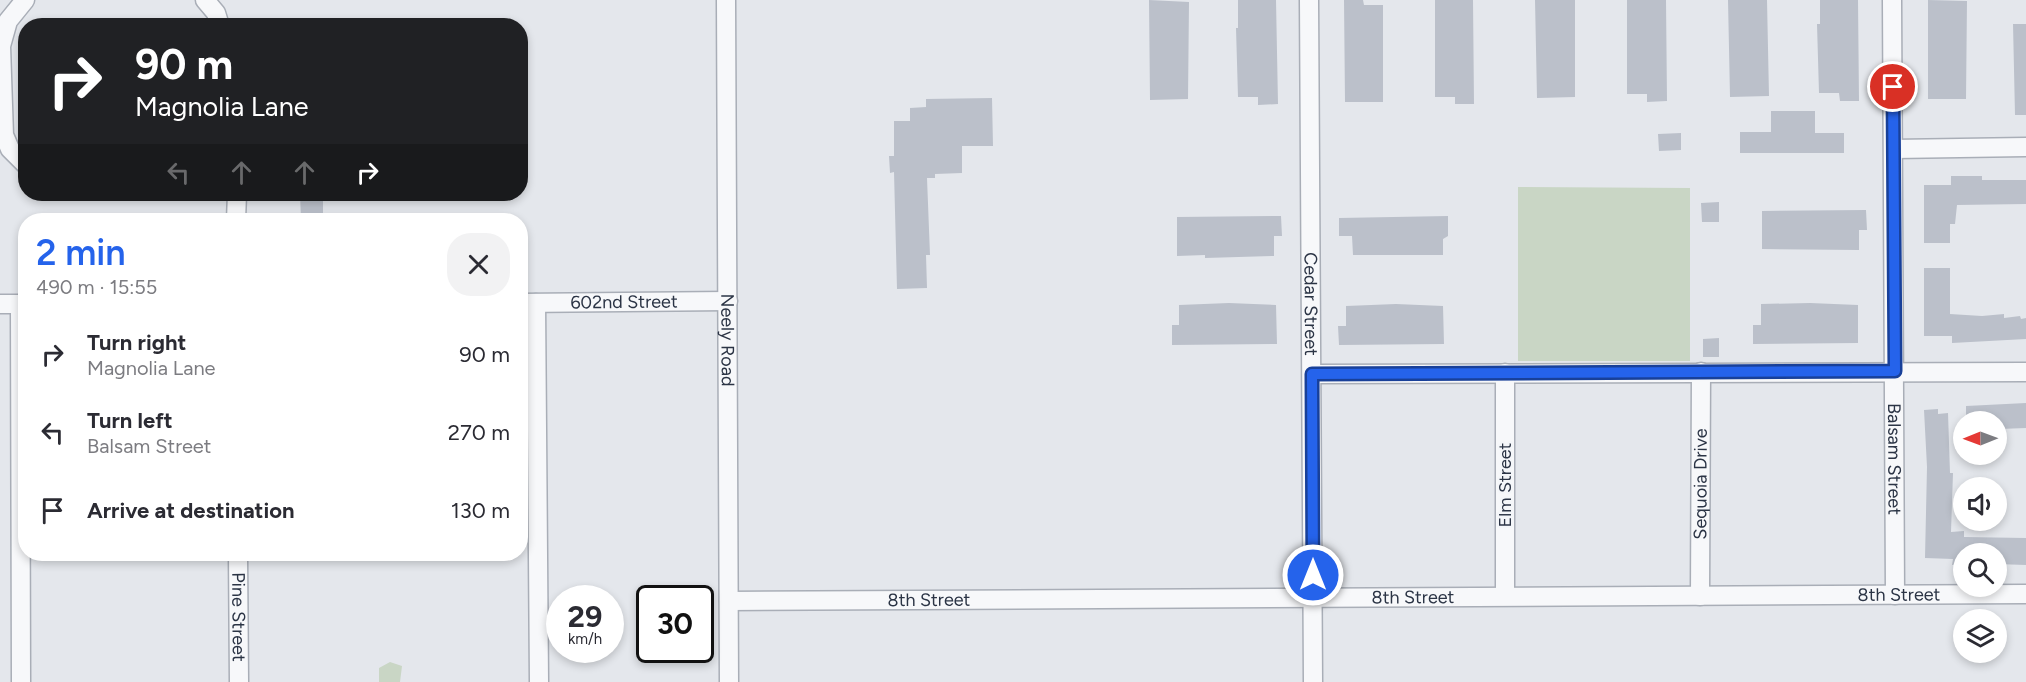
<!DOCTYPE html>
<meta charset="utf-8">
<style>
:root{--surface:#fff;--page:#f2f2f3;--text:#2b2b33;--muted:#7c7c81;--accent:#2563eb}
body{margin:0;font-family:Figtree,sans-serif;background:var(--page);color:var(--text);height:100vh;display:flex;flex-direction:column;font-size:22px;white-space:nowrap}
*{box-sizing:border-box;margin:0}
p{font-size:20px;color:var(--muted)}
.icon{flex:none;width:33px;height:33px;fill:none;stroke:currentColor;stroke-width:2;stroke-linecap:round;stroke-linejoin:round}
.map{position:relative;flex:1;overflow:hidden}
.drawer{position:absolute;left:18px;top:213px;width:510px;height:348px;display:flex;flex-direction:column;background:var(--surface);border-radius:24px;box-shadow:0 3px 9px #0003}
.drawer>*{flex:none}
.guide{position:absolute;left:18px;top:18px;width:510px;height:183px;border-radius:24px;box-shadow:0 3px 9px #0003;background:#202124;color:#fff;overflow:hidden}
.needle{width:39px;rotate:269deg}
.controls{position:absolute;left:1953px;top:411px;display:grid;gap:12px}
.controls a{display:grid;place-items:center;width:54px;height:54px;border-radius:50%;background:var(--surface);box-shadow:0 3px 9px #0003;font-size:30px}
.speed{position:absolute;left:546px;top:585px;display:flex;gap:12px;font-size:30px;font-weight:700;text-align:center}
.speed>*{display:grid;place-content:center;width:78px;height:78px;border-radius:50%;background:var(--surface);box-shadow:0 3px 9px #0003;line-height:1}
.speed small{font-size:15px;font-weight:400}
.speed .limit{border:3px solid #111;border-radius:9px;background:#fff;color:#111}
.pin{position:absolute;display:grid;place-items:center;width:51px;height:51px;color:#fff;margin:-26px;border:3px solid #fff;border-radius:50%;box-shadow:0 2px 6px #0007}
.me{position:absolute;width:66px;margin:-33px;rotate:0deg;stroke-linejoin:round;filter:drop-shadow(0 0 4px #0008)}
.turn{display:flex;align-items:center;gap:21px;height:126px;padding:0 18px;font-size:27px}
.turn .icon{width:78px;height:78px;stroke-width:2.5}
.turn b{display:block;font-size:42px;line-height:51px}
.lanes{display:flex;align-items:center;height:57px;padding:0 18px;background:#0003;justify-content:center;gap:30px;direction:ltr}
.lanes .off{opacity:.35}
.round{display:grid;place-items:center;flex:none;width:63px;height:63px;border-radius:24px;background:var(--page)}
.head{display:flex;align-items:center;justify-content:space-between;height:102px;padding:0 18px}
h1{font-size:36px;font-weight:600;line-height:45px;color:var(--accent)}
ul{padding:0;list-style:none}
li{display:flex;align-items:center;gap:18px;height:78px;padding:0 18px}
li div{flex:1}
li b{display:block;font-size:22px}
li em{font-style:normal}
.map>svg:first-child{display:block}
.green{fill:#c9d6c5}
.building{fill:#bbc0ca}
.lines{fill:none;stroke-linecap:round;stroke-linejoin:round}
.minor-casing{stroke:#a9aeb7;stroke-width:21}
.minor{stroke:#f7f8fa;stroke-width:18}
.route-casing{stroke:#184099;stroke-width:15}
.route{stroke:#2563eb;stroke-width:10}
.labels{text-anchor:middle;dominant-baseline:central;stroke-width:4.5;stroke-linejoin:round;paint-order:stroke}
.street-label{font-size:18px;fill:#2b3445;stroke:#f4f6f9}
</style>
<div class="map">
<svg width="2026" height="682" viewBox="0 0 2026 682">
<rect width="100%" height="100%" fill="#e4e7ec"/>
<path class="green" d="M1518 187 1690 188V361H1518Z
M390 662 402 666 400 682H379V668Z"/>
<path class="building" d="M1149 0 1189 2 1188 99 1150 100Z
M1238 0H1276L1278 104 1258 105V97H1238L1236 28H1238Z
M1344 0H1363L1364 5H1383V102H1345Z
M1435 0H1473L1474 104H1455V97H1435Z
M1535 0H1575V97L1537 98Z
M1627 0H1666L1667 101 1647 102V94H1627Z
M1728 0H1767L1769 96 1730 97Z
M1820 0H1858L1859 101H1840L1839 93H1819L1817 24H1820Z
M1928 0 1967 1 1966 99H1928Z
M2013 24H2026V115H2015Z
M992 98 993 146H962V173L935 174V178H927L930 255H926L927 288 897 289 894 172 890 173 889 156H894V121H910V108L926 107V99Z
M1771 111H1815V133H1844V153H1740V132H1771Z
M1681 133V150L1659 151 1658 134Z
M1951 176H1982V180H2026V204L1957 205 1955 224H1950V243H1924V185H1951Z
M300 194H323V220H301Z
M1719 202V222H1702L1701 203Z
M1866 210 1867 230H1859V250L1762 249V211Z
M1281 216 1282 236H1274V256L1205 258V255L1177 256V217Z
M1448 216V236L1443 239V255H1353L1352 236H1339V218Z
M1924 268H1950V314L1982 316 2004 314V318L2020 316 2021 319 2026 318V339L1952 343V336H1924Z
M1229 303 1276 305 1277 344 1172 345V325H1179V305Z
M1810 303 1858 305V343L1753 344V325H1761V304Z
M1396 304 1443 306 1444 344 1339 345 1338 326H1346V306Z
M1719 338V357H1703V339Z
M2026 403V428L1999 429V422H1966V406Z
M1938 409V414L1948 413 1950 473H1953L1951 532 1964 531V537L2026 538V565L1996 564V554H1964V565H1952L1953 559 1925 558 1927 467 1924 410Z"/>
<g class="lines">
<defs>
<g id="minor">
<path d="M25 0 8 21 1 46 4 135 10 149 26 165"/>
<path d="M205 0 216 13 220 26"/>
<path id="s1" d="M726 0 729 682"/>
<path id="s2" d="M1309 0 1313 682"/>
<path id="s3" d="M1892 0 1895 595"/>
<path d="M1894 149 2026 147"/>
<path d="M236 220 237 194"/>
<path id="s4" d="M520 303 728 301"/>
<path d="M536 303 539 682"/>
<path d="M0 304H26"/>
<path d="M20 304 21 682"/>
<path d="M1505 373V596"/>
<path d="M1312 374 2026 372"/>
<path id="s5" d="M238 554 239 682"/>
<path id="s6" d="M1700 596 1701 372"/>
<path id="s7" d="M729 601 2026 594"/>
</g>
</defs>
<use href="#minor" class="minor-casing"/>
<use href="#minor" class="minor"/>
</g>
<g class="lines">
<defs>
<path id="route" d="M1313 575 1312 374 1895 371 1893 87"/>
</defs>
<use href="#route" class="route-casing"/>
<use href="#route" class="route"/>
</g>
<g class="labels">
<g class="street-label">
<text stroke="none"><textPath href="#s4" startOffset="104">602nd Street</textPath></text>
<text stroke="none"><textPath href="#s2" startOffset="304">Cedar Street</textPath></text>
<text stroke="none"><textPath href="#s1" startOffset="340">Neely Road</textPath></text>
<text stroke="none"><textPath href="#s3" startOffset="459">Balsam Street</textPath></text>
<text stroke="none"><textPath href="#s6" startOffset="112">Sequoia Drive</textPath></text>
<text transform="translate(1505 485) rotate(-90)">Elm Street</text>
<text stroke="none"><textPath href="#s7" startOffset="1170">8th Street</textPath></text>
<text stroke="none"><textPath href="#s7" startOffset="684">8th Street</textPath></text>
<text stroke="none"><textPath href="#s7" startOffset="200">8th Street</textPath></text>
<text stroke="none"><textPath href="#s5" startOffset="63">Pine Street</textPath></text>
</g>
</g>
</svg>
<div class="controls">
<a><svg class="needle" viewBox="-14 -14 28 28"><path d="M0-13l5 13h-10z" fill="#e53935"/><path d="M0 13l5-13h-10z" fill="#7c7c81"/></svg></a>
<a><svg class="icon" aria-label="sound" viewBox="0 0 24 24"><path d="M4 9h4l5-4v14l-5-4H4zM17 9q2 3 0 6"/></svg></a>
<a><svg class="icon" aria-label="search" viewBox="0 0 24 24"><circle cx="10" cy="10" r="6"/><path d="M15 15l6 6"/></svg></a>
<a><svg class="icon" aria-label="layers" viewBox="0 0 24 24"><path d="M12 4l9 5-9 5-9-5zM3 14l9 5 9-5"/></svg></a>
</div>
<div class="speed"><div>29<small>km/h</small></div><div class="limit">30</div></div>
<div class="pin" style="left:1893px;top:87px;background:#d93025"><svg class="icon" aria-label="arrive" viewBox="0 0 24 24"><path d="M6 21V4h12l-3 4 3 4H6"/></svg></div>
<svg class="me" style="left:1313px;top:575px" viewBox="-20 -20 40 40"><circle r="17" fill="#2563eb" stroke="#fff" stroke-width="3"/><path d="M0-11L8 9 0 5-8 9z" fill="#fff"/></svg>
<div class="guide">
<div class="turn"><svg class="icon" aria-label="right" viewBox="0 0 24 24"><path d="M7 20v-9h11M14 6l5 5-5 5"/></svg><div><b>90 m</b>Magnolia Lane</div></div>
<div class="lanes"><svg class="icon off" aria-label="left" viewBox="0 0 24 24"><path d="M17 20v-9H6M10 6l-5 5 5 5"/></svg><svg class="icon off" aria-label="ahead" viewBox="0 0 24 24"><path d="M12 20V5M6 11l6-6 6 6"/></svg><svg class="icon off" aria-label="ahead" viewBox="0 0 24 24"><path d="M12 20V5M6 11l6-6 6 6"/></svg><svg class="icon" aria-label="right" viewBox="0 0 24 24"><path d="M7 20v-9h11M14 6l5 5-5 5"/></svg></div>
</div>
<section class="drawer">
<div class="head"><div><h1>2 min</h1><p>490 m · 15:55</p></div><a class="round"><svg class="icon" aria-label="close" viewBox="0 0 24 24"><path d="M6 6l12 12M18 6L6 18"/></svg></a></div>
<ul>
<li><svg class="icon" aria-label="right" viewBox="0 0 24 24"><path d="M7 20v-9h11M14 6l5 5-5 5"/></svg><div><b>Turn right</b><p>Magnolia Lane</p></div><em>90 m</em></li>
<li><svg class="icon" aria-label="left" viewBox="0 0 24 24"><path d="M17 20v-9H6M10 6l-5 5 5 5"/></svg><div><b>Turn left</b><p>Balsam Street</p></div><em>270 m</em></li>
<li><svg class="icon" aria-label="arrive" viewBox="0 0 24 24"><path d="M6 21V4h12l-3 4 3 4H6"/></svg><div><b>Arrive at destination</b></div><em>130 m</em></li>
</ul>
</section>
</div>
